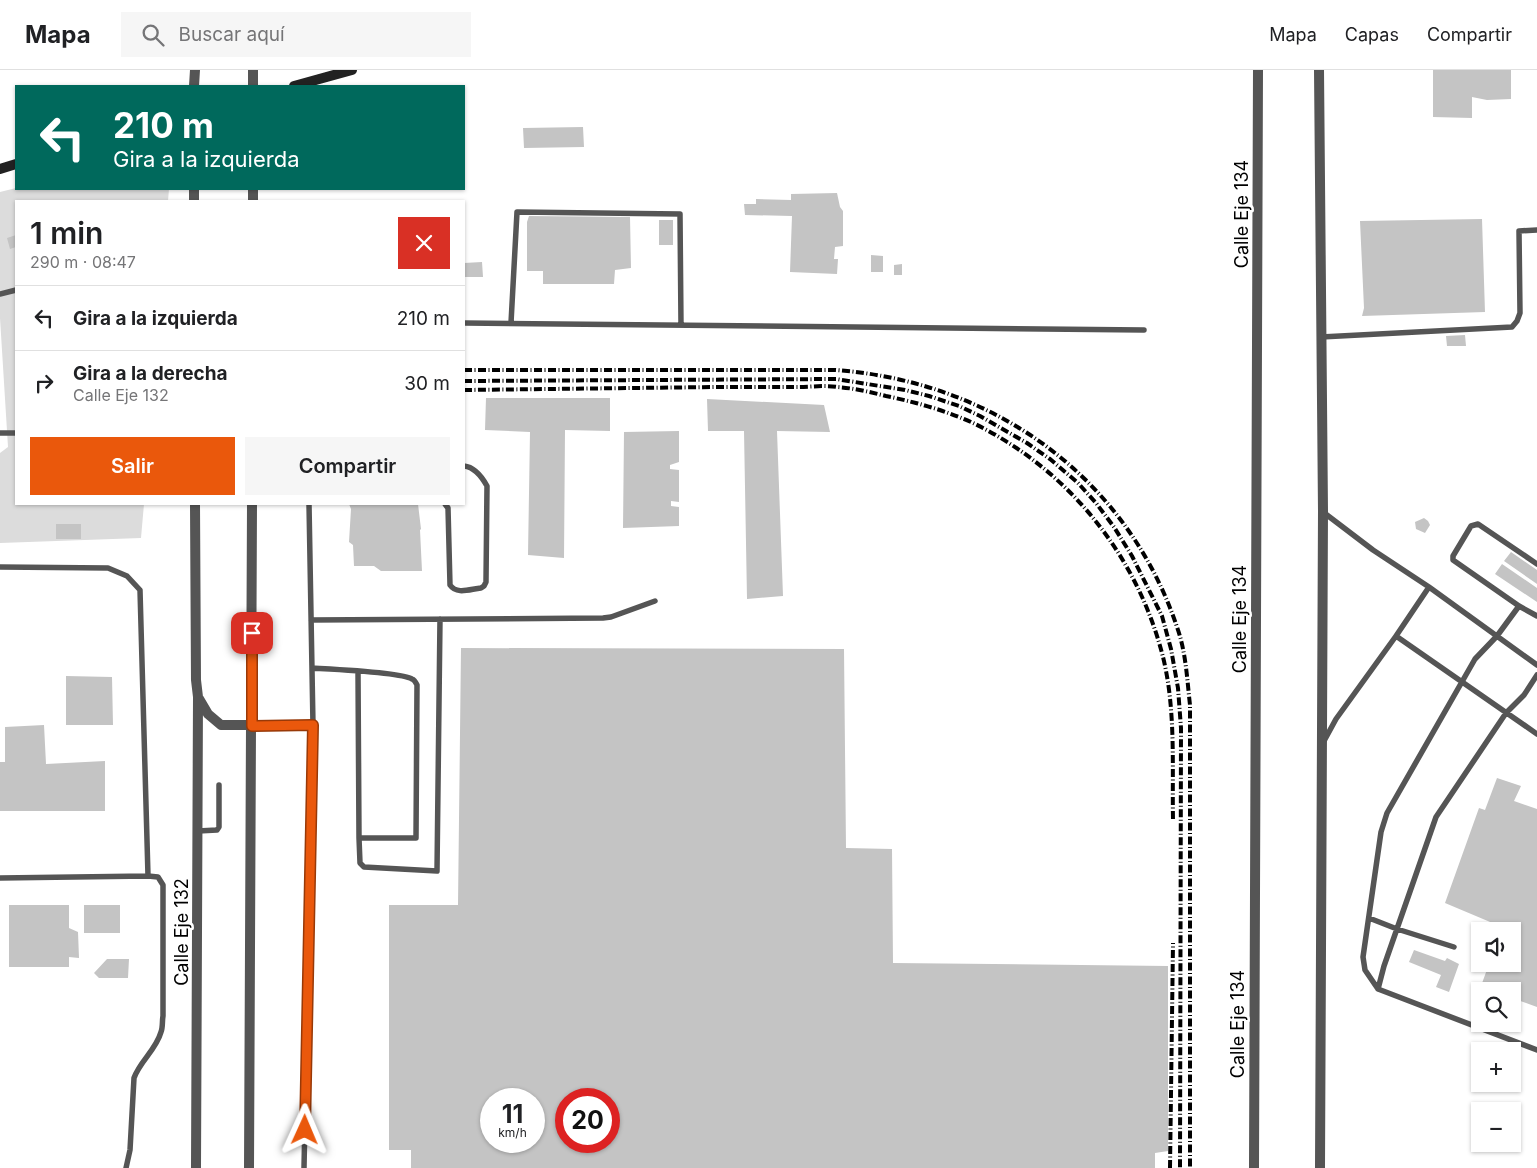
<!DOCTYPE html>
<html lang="es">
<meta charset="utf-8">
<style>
:root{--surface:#fff;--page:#f6f6f6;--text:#202124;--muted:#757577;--line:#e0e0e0;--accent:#ea580c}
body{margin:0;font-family:Inter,sans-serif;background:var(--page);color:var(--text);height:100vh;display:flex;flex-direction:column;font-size:19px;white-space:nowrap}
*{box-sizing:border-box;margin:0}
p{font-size:16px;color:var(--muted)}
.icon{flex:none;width:28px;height:28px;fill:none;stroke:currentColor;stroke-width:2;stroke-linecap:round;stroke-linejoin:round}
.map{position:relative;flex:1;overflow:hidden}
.sheet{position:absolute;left:15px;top:130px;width:450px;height:305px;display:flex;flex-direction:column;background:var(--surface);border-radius:0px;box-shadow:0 1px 4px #0004}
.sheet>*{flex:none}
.guide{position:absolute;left:15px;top:15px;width:450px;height:105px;border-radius:0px;box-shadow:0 1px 4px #0004;background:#00695c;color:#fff;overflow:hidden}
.tools{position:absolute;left:1471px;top:852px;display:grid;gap:10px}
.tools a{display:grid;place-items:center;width:50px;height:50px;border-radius:0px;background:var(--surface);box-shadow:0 1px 4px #0004;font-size:25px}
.speed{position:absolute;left:480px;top:1018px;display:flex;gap:10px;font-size:25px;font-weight:700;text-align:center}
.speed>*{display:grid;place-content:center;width:65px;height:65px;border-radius:50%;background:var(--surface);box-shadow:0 1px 4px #0004;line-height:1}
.speed small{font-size:12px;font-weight:400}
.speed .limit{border:8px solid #d22;background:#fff;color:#111}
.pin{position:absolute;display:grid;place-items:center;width:42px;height:42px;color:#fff;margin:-21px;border-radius:10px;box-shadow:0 2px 8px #0006}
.me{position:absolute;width:55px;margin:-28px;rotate:1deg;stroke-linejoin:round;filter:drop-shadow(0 0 4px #0008)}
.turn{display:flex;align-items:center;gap:18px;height:105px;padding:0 15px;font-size:22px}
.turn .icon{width:65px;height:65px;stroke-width:2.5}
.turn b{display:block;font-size:35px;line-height:42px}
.round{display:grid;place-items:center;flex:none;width:52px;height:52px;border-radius:0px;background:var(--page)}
.summary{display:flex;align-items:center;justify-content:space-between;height:85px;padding:0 15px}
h1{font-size:30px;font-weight:600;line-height:38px}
.primary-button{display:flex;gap:10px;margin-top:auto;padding:10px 15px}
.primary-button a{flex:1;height:58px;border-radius:0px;background:var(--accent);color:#fff;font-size:20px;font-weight:600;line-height:58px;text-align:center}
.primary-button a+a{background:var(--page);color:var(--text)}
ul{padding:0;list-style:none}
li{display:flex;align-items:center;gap:15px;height:65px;padding:0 15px;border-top:1px solid var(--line)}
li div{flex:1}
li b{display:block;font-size:19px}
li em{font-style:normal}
header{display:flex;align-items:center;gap:30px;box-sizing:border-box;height:70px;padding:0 25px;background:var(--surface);border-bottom:1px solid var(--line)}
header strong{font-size:24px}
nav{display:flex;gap:28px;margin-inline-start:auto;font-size:18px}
.search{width:350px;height:45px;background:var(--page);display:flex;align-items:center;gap:12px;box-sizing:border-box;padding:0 18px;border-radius:0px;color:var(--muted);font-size:19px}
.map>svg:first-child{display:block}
.green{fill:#dcdcdc}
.building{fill:#c4c4c4;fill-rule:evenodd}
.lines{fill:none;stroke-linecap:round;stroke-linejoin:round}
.lane{stroke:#555;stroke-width:5.5}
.street{stroke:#555;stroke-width:10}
.secondary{stroke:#222;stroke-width:10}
.rail{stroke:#000;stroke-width:4;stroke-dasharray:8 2.5 1 2.5;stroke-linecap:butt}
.route-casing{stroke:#983908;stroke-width:12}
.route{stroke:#ea580c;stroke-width:9}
.labels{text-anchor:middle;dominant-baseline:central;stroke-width:5;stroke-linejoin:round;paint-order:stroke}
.street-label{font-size:18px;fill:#000;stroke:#fff}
</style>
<header>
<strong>Mapa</strong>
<div class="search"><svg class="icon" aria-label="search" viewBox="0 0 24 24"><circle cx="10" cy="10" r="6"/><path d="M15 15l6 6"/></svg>Buscar aquí</div>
<nav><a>Mapa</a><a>Capas</a><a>Compartir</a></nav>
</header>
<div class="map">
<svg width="1537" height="1098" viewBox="0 0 1537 1098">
<rect width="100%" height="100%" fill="#fff"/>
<path class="green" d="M16 118V119H169L168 131H16V434H144L141 468 0 473V383L8 377 0 248V122Z"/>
<path class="building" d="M1433 0H1511V29L1487 30 1472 27V48L1433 47Z
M583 57 584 77 524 78 523 58Z
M837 123 840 137 843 141V176L835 177 834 189H838L837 204 790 202 792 146 745 145 744 134H756V129L791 130V124Z
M529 146 630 147 631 198 615 200 614 214H543V201H527V152Z
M1482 149 1485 242 1362 246 1364 238 1360 151Z
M659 150H673V175H659Z
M16 165V177L10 179 7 168Z
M871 185 883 186V202H871Z
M482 192 483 207H464V193Z
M902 194V205H894V195Z
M1465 265 1466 276H1447L1446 266Z
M486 328H610V361L565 360 564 488 528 485 530 362 485 360Z
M707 329 824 335 830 362 777 361 783 526 747 529 744 361H708Z
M679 361V392L670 395V399L679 400V432L671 431V436L679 437V456L623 458 624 362Z
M349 434H418L421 459 420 460 422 501H381L374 496H354L353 475 349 472 351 439Z
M1424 448 1428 451 1430 455 1425 463 1416 459 1415 452Z
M56 454H81V469H56Z
M1511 482 1537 500V514L1504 491Z
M1502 494 1537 518V532L1495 504Z
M461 578 844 579 846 778 892 779 893 893 1168 896V1081L1155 1083V1098H411V1080H389V835H458ZM491 1029H534V1071H491ZM566 1029H609V1071H566Z
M66 606 112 607 113 655H66Z
M44 655 46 694 105 691V741H0V692H5V657Z
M1497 708 1521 716 1514 731 1537 739V937L1512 928V921H1494L1481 916 1489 894H1512V861H1501L1502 857 1445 833 1479 738 1485 740Z
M9 835H69V858L78 862 79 888 69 887V897H9Z
M84 835H120V863H84Z
M1414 880 1445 891 1447 888 1459 894 1449 922 1436 917 1441 905 1409 892Z
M107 889H129L128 908H99L94 903Z"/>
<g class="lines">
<path class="lane" d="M0 224 16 220
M464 253 1144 260
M511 253 517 142 680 144 681 255
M1321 267 1512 257 1517 251 1520 243 1519 161 1537 160
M0 363H16
M445 434 448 438 450 515C457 525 470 519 481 518L484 516 486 512 487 416C482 407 474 397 464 396
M1323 442 1373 480 1429 517 1537 595
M1537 494 1478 454 1471 456 1453 486V490L1519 536 1537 546
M0 497 108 498 127 506 140 520 148 806 0 808
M1519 536 1497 566 1475 589 1387 743 1381 762 1363 887 1365 900 1378 919 1537 980
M311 550 603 548 611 547 655 531
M1396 566 1429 517
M312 598C329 599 402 602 412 609 415 610 416 613 417 615L416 768H359L358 601
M251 655H313L309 434
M1324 671 1336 649 1396 566 1537 664
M198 761 217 760 219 757V715
M359 768 360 793 364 797 437 801 440 549
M1369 848 1397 859 1454 877
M1378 919 1384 896 1436 747 1506 643 1524 625 1537 605
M126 1098 130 1080 134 1008C140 991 156 980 161 962 163 957 162 951 163 946V815L158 807 148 806
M304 1098 313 655"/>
<path class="street" d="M253 0V16
M1319 0 1323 441 1320 1098
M194 16 195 0
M194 119V131
M253 131V119
M195 434 196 610 198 627 208 644 221 655H251
M196 1098 198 627
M249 1098 252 434
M1254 1098 1258 0"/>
<path class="secondary" d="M294 16 352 0
M0 99 16 94"/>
<path class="rail" d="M464 300H835C991 311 1126 405 1177 557 1186 582 1187 609 1190 635V1098
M464 311 836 309 905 320 929 326 959 336 980 346 1027 373 1050 389 1078 413 1096 433 1114 457 1132 486 1162 546 1171 579 1178 618 1181 658 1180 1098
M464 320C548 319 633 318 717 317 744 317 771 317 797 317 810 317 824 315 837 317 853 318 870 322 886 326 915 332 944 340 971 352 1067 398 1137 484 1163 587 1176 640 1172 697 1173 750
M1170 1098 1173 873"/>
</g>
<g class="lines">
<defs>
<path id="route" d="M252 563V656L313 655 305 1060"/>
</defs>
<use href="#route" class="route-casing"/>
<use href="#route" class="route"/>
</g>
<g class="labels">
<g class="street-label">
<text transform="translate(1241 144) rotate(-90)">Calle Eje 134</text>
<text transform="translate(1239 549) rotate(-90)">Calle Eje 134</text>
<text transform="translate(181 862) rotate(-90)">Calle Eje 132</text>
<text transform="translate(1237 954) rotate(-90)">Calle Eje 134</text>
</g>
</g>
</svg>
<div class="tools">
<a><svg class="icon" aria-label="sound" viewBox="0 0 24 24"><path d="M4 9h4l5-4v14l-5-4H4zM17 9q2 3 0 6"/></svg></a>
<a><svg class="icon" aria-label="search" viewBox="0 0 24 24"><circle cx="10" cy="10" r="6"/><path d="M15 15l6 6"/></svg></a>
<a>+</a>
<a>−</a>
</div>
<div class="speed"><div>11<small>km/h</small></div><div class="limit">20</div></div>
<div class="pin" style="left:252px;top:563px;background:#d93025"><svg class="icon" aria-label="arrive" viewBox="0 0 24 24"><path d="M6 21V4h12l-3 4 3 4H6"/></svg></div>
<svg class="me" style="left:305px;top:1060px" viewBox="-20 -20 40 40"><path d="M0-17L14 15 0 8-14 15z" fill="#ea580c" stroke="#fff" stroke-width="4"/></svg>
<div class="guide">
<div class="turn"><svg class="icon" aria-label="left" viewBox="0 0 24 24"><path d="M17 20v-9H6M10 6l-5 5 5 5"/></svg><div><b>210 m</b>Gira a la izquierda</div></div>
</div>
<section class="sheet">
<div class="summary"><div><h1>1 min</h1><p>290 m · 08:47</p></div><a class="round" style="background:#d93025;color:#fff"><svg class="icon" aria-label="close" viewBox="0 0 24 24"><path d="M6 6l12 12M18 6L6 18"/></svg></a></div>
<ul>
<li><svg class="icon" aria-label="left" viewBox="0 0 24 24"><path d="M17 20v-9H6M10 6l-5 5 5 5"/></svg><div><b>Gira a la izquierda</b></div><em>210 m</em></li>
<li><svg class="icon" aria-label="right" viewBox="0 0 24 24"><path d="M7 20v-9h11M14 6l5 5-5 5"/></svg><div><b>Gira a la derecha</b><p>Calle Eje 132</p></div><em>30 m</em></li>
</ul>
<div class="primary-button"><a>Salir</a><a>Compartir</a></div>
</section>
</div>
